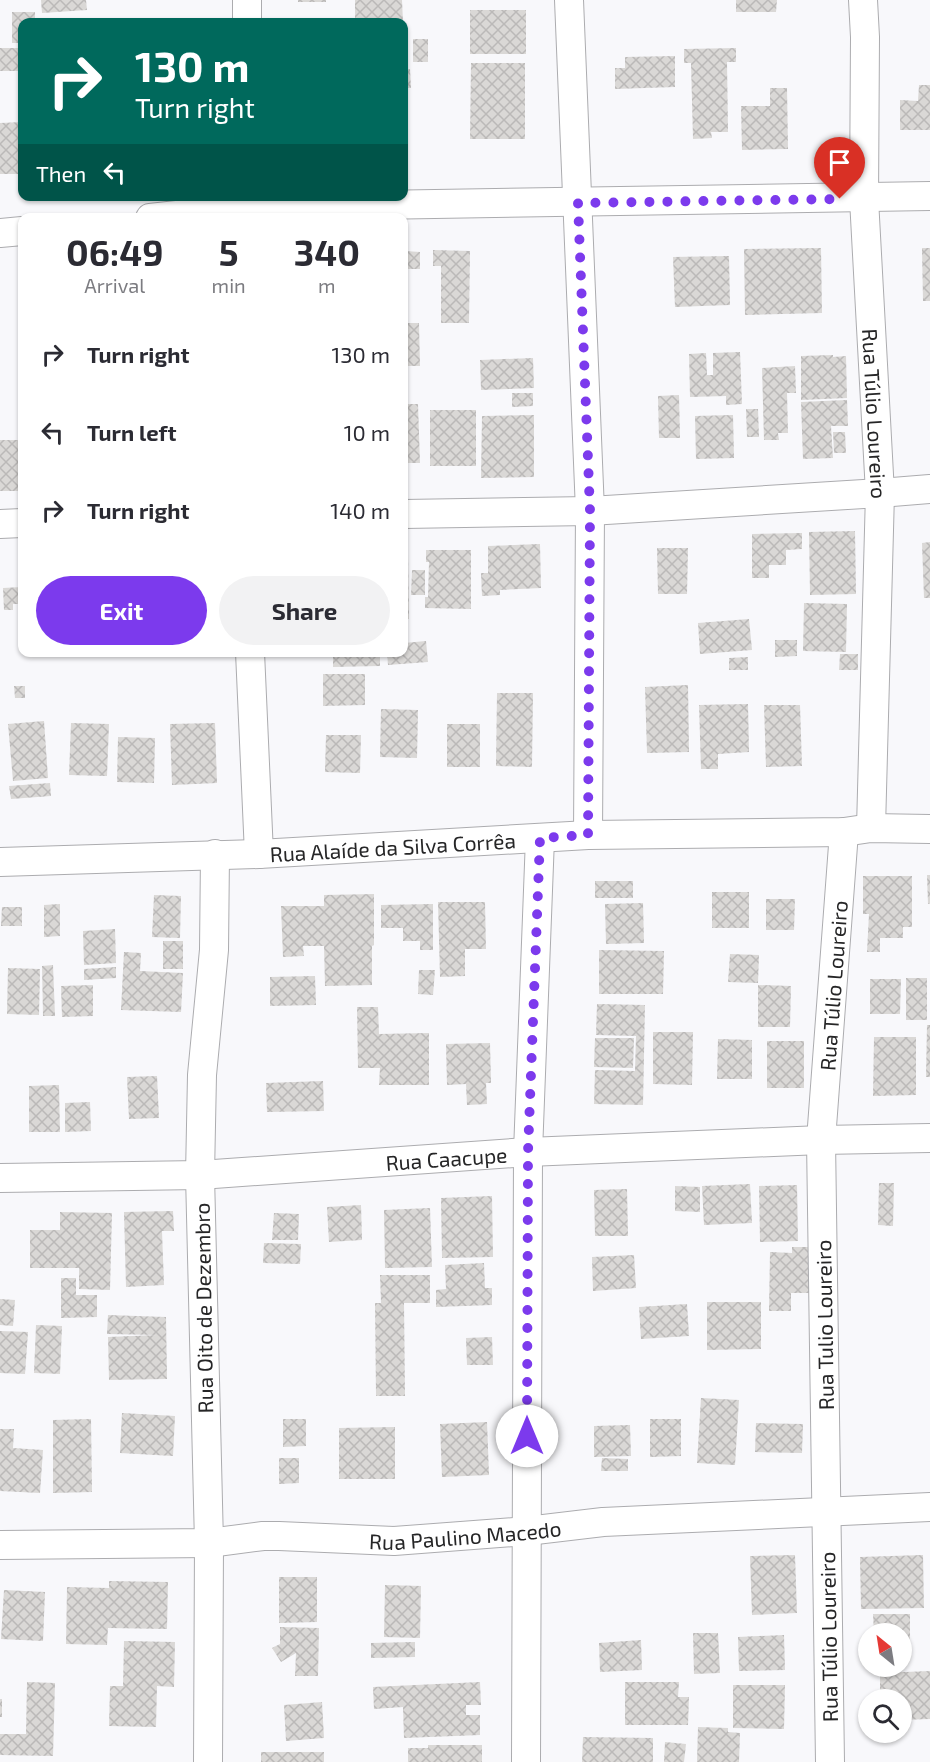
<!DOCTYPE html>
<meta charset="utf-8">
<style>
:root{--surface:#fff;--page:#f2f2f3;--text:#2b2b33;--muted:#7c7c81;--accent:#7c3aed}
body{margin:0;font-family:"Exo 2",sans-serif;background:var(--page);color:var(--text);height:100vh;display:flex;flex-direction:column;font-size:22px;white-space:nowrap}
*{box-sizing:border-box;margin:0}
p{font-size:20px;color:var(--muted)}
.icon{flex:none;width:33px;height:33px;fill:none;stroke:currentColor;stroke-width:2;stroke-linecap:round;stroke-linejoin:round}
.map{position:relative;flex:1;overflow:hidden}
.details{position:absolute;left:18px;top:213px;width:390px;height:444px;display:flex;flex-direction:column;background:var(--surface);border-radius:12px;box-shadow:0 2px 4px #0004}
.details>*{flex:none}
.banner{position:absolute;left:18px;top:18px;width:390px;height:183px;border-radius:12px;box-shadow:0 2px 4px #0004;background:#00695c;color:#fff;overflow:hidden}
.needle{width:39px;rotate:330deg}
.tools{position:absolute;left:858px;top:1623px;display:grid;gap:12px}
.tools a{display:grid;place-items:center;width:54px;height:54px;border-radius:50%;background:var(--surface);box-shadow:0 2px 4px #0004;font-size:30px}
.pin{position:absolute;display:grid;place-items:center;width:51px;height:51px;color:#fff;margin:-62px -26px;border-radius:50% 50% 50% 0;rotate:-45deg;box-shadow:0 0 6px #0007}
.pin .icon{rotate:45deg}
.me{position:absolute;width:66px;margin:-33px;rotate:0deg;stroke-linejoin:round;filter:drop-shadow(0 0 4px #0008)}
.turn{display:flex;align-items:center;gap:21px;height:126px;padding:0 18px;font-size:27px}
.turn .icon{width:78px;height:78px;stroke-width:2.5}
.turn b{display:block;font-size:42px;line-height:51px}
.then{display:flex;align-items:center;height:57px;padding:0 18px;background:#0003;gap:12px;font-size:22px}
.eta{display:flex;justify-content:space-evenly;align-items:center;height:102px;text-align:center}
.eta b{font-size:36px;font-weight:700;line-height:42px}
.cta{display:flex;gap:12px;margin-top:auto;padding:12px 18px}
.cta a{flex:1;height:69px;border-radius:36px;background:var(--accent);color:#fff;font-size:24px;font-weight:700;line-height:69px;text-align:center}
.cta a+a{background:var(--page);color:var(--text)}
ul{padding:0;list-style:none}
li{display:flex;align-items:center;gap:18px;height:78px;padding:0 18px}
li div{flex:1}
li b{display:block;font-size:22px}
li em{font-style:normal}
.map>svg:first-child{display:block}
.building{fill:url(#building-cross-hatch)}
.lines{fill:none;stroke-linecap:round;stroke-linejoin:round}
.street-casing{stroke:#acacaf;stroke-width:30}
.street{stroke:#fff;stroke-width:28}
.route{stroke:#7c3aed;stroke-width:10;stroke-dasharray:0 18}
.labels{text-anchor:middle;dominant-baseline:central;stroke-width:4.5;stroke-linejoin:round;paint-order:stroke}
.street-label{font-size:21px;fill:#262627;stroke:#fff}
</style>
<div class="map">
<svg width="930" height="1762" viewBox="0 0 930 1762">
<defs>
<pattern id="building-cross-hatch" width="8" height="8" patternUnits="userSpaceOnUse" patternTransform="scale(1.5)"><rect width="8" height="8" fill="#dad8d6"/><path d="M0 0l8 8M0 8l8-8" fill="none" stroke="#bbb9b8"/></pattern>
</defs>
<rect width="100%" height="100%" fill="#f8f8fb"/>
<path class="building" d="M41 0H86L87 10 42 13Z
M298 0H326V2H298Z
M355 0H402L403 22H355Z
M736 0H777L776 12H736Z
M470 10H526V54H470Z
M12 12H35V22H22V43H12Z
M413 39H428V62H413Z
M0 48H22V71H0Z
M736 48V62H727L728 132H711L712 138 693 139 691 63H684V49Z
M675 56V87L615 89V68H625V57Z
M471 63H525V139H470Z
M404 69H410L411 88H404Z
M919 85H930V130H900V100L918 101Z
M770 88H787L788 149 742 150 741 106H770Z
M22 122V174H0V123Z
M821 248 822 313 745 315 744 249Z
M922 248H930V301H923Z
M433 250 470 251 469 323H441V266H433Z
M405 251 420 252V269H405Z
M729 256 730 305 675 307 673 257Z
M404 323H419L420 366H404Z
M740 352 742 404 726 405V396L690 397 689 354 706 353 707 375H713V353Z
M833 355V357L846 356 847 398 801 400V356Z
M533 358 534 388 481 390 480 360Z
M795 366 796 393H787L788 433H778L779 440H764L762 368Z
M512 393H533V406L512 407Z
M679 395 680 438H659L658 396Z
M847 400 848 426H831L833 458 803 459 801 402Z
M404 404H418L420 463H404Z
M746 409H758L759 437H747Z
M430 410H476V466H430Z
M534 415V477L481 478 482 416Z
M733 415 734 458 696 459 695 416Z
M833 432H845L846 453H834Z
M0 440H22V491H0Z
M855 531 856 594 810 595 809 532Z
M802 533V549L786 550V565H769V578H752V534Z
M930 542V598H924L922 543Z
M540 544 541 588 500 590V595L482 596 481 573H488V546Z
M657 548H688L687 594H658Z
M426 550H471V609L425 608V597H428L429 562H426Z
M404 554H408L409 619H404Z
M412 570H425V595H411Z
M22 587V604H13V610H4L3 588Z
M804 603 847 604 846 652 803 651Z
M749 619 752 650 700 654 698 623Z
M775 640H797V656L775 657Z
M426 641 428 662 388 665 387 652H404V643Z
M333 652H380V666L333 667Z
M840 654H858V670H839Z
M748 657V670H729V658Z
M323 674H365V705L323 706Z
M688 685 689 752 647 753 645 687Z
M14 686H25V698H15Z
M497 693H533L532 767 496 766Z
M748 704 749 752 718 754V769H701L699 705Z
M764 705H800L802 766 766 767Z
M381 709 418 710 417 758 380 757Z
M44 721 48 778 13 781 8 724Z
M71 723 109 724 107 776 69 775Z
M215 723 217 783 172 785 170 724Z
M447 724H480V767H447Z
M326 735H361L360 773 325 772Z
M118 737 155 738 154 783 117 782Z
M50 783 51 796 11 799 9 786Z
M927 875H930V904H928Z
M863 876H912V927H903V938H880V952H867L869 914H863Z
M595 881H633V898H595Z
M712 892H749V928H712Z
M374 894V945L372 946V985L325 986 324 946H303L304 956 283 957 281 906H324V895Z
M154 895 181 896 180 938 152 937Z
M766 899H795L794 930H766Z
M438 902H485L486 949H465V976L440 977Z
M643 903 644 943 606 944 605 904Z
M60 904V936L44 937V905Z
M433 904V950H420V941H403V928H381V905Z
M2 907H22V926H1Z
M115 929 116 963 84 965 83 931Z
M163 941H183V969H163Z
M599 950 664 951 663 994H599Z
M124 952 141 953 140 971 183 973 181 1012 121 1010Z
M730 954 759 955 758 983 728 982Z
M53 965 55 1016H43L42 966Z
M116 967V978L84 980V969Z
M8 968 40 969 39 1015 7 1014Z
M419 970H435L433 995 418 994Z
M315 976 316 1005 270 1006V977Z
M906 978H927V1020H906Z
M870 979H901L900 1014H870Z
M93 985V1016L62 1017 61 986Z
M758 985 791 986 790 1027H758Z
M597 1004 645 1005 643 1105 594 1104 595 1070 635 1071 636 1036 596 1035Z
M357 1007H378L379 1034 429 1033V1085H379L380 1068H358Z
M927 1025H930V1077H926Z
M653 1032H693L692 1085 653 1084Z
M874 1037H916V1095L873 1096Z
M595 1038H634L633 1068 594 1067Z
M718 1039 752 1040V1079H717Z
M767 1041H804V1088H767Z
M490 1043 491 1083H486L487 1104 467 1105 466 1084 447 1085 446 1044Z
M157 1076 159 1118 129 1119 127 1077Z
M323 1081 324 1111 267 1112 266 1083Z
M59 1085 60 1132H29V1086Z
M90 1102 91 1131 65 1132V1103Z
M879 1183H894L893 1226 878 1225Z
M750 1184 752 1223 704 1225 702 1186Z
M797 1185 798 1241 760 1242 759 1186Z
M675 1186 700 1187V1212L675 1211Z
M627 1189 628 1236H595L594 1190Z
M492 1196 493 1257 442 1258 441 1198Z
M361 1205 362 1240 329 1242 327 1207Z
M430 1208 432 1267 385 1268 384 1210Z
M173 1211 174 1231H162L164 1285 126 1287 124 1212Z
M60 1212 112 1213 110 1290 79 1289V1268H30V1230H60Z
M274 1213 299 1214 298 1240H272Z
M264 1243 301 1244 300 1264 263 1263Z
M792 1247H811V1293H791V1311H769L770 1252 792 1253Z
M634 1255 636 1288 593 1291 592 1257Z
M484 1263 485 1288H492V1305L436 1307V1290L446 1289 445 1265Z
M380 1275H430V1303H404L405 1396H376L375 1303H381Z
M61 1278H76V1295H97V1317L61 1318Z
M0 1299 15 1300 13 1326 0 1325Z
M707 1302H761V1349L707 1350Z
M687 1304 689 1336 641 1339 639 1307Z
M108 1315 166 1317 167 1379 109 1380 108 1337 157 1335 107 1334Z
M36 1325 62 1326 60 1374 34 1373Z
M0 1331 28 1332 25 1374 0 1373Z
M492 1337 493 1365H467L466 1338Z
M701 1398 739 1400 735 1465 697 1463Z
M122 1413 175 1416 173 1456 120 1453Z
M91 1419 92 1492 53 1493V1420Z
M283 1419H306V1446L283 1447Z
M650 1419H681V1456L650 1457Z
M487 1422 489 1475 442 1477 440 1424Z
M756 1423 803 1424 802 1453 755 1452Z
M630 1425 631 1456 594 1457V1426Z
M395 1427V1479H339V1428Z
M0 1429H14L13 1448 43 1450 40 1493 0 1491Z
M279 1458H299V1483L279 1484Z
M602 1458 628 1459V1471H601Z
M795 1555 797 1613 752 1615 750 1556Z
M923 1555 924 1608 861 1609 860 1557Z
M279 1577H317V1622L279 1623Z
M109 1581 168 1582 167 1629 108 1628 107 1645 66 1644 67 1587 109 1588Z
M385 1585 421 1586 420 1638 384 1637Z
M4 1590 45 1592 43 1641 1 1639Z
M873 1614H910V1647H902V1634H874Z
M280 1627 319 1628 318 1676H295L296 1653 281 1662 272 1648 280 1644Z
M693 1633H718L720 1673 694 1674Z
M784 1635 785 1670 739 1671 738 1637Z
M641 1640 642 1670 600 1672 599 1643Z
M124 1641 175 1642 174 1687 157 1686 156 1727 109 1726 110 1686H123Z
M415 1642V1657L371 1658V1643Z
M930 1671V1719L902 1720V1700H880V1673Z
M27 1682 55 1683 53 1756 0 1755V1734H26Z
M480 1682 481 1705H466V1715H480V1735L404 1738 403 1707 374 1709 373 1687Z
M625 1682H679L678 1697H689L688 1725H625Z
M733 1685H785L784 1729 733 1728Z
M0 1699H2V1717H0Z
M322 1702 324 1738 286 1741 284 1705Z
M698 1727 728 1728V1732L740 1733 739 1762H697Z
M583 1737 653 1738V1762H582Z
M665 1742 686 1744 684 1762H664Z
M428 1745H482V1762H408V1748H428Z
M261 1752H324V1762H261Z"/>
<g class="lines">
<defs>
<g id="street">
<path d="M247 0V22"/>
<path d="M569 0 590 511 588 835"/>
<path id="s1" d="M863 0 865 37 864 199 880 493 871 828"/>
<path d="M150 218 249 207 930 196"/>
<path d="M0 233 22 231"/>
<path d="M404 514 590 511 880 493 930 489"/>
<path d="M0 524 22 523"/>
<path d="M250 652 259 854"/>
<path id="s2" d="M0 862 259 854 588 835 844 832 871 828 930 829"/>
<path id="s3" d="M0 1178 200 1175 528 1152 821 1140 930 1138"/>
<path id="s4" d="M0 1545 209 1543 263 1536H279L394 1541 527 1531 603 1522 930 1507"/>
<path d="M208 1762 209 1543 200 1175 202 1075 214 950 215 854"/>
<path d="M526 1762 528 1152 540 838"/>
<path id="s5" d="M830 1762 821 1140 844 832"/>
</g>
</defs>
<use href="#street" class="street-casing"/>
<use href="#street" class="street"/>
</g>
<g class="lines">
<path class="route" d="M527 1436 528 1152 540 838 588 835 590 511 578 203 840 199"/>
</g>
<g class="labels">
<g class="street-label">
<text stroke="none"><textPath href="#s1" startOffset="414">Rua Túlio Loureiro</textPath></text>
<text stroke="none"><textPath href="#s2" startOffset="393">Rua Alaíde da Silva Corrêa</textPath></text>
<text stroke="none"><textPath href="#s5" startOffset="777">Rua Túlio Loureiro</textPath></text>
<text stroke="none"><textPath href="#s3" startOffset="447">Rua Caacupe</textPath></text>
<text transform="translate(203 1308) rotate(-91)">Rua Oito de Dezembro</text>
<text transform="translate(824 1325) rotate(-91)">Rua Tulio Loureiro</text>
<text stroke="none"><textPath href="#s4" startOffset="466">Rua Paulino Macedo</textPath></text>
<text transform="translate(828 1637) rotate(-91)">Rua Túlio Loureiro</text>
</g>
</g>
</svg>
<div class="tools">
<a><svg class="needle" viewBox="-14 -14 28 28"><path d="M0-13l5 13h-10z" fill="#e53935"/><path d="M0 13l5-13h-10z" fill="#7c7c81"/></svg></a>
<a><svg class="icon" aria-label="search" viewBox="0 0 24 24"><circle cx="10" cy="10" r="6"/><path d="M15 15l6 6"/></svg></a>
</div>
<div class="pin" style="left:840px;top:199px;background:#d93025"><svg class="icon" aria-label="arrive" viewBox="0 0 24 24"><path d="M6 21V4h12l-3 4 3 4H6"/></svg></div>
<svg class="me" style="left:527px;top:1436px" viewBox="-20 -20 40 40"><circle r="19" fill="#fff"/><path d="M0-13L10 11 0 6-10 11z" fill="#7c3aed"/></svg>
<div class="banner">
<div class="turn"><svg class="icon" aria-label="right" viewBox="0 0 24 24"><path d="M7 20v-9h11M14 6l5 5-5 5"/></svg><div><b>130 m</b>Turn right</div></div>
<div class="then">Then<svg class="icon" aria-label="left" viewBox="0 0 24 24"><path d="M17 20v-9H6M10 6l-5 5 5 5"/></svg></div>
</div>
<section class="details">
<div class="eta">
<div><b>06:49</b><p>Arrival</p></div>
<div><b>5</b><p>min</p></div>
<div><b>340</b><p>m</p></div>
</div>
<ul>
<li><svg class="icon" aria-label="right" viewBox="0 0 24 24"><path d="M7 20v-9h11M14 6l5 5-5 5"/></svg><div><b>Turn right</b></div><em>130 m</em></li>
<li><svg class="icon" aria-label="left" viewBox="0 0 24 24"><path d="M17 20v-9H6M10 6l-5 5 5 5"/></svg><div><b>Turn left</b></div><em>10 m</em></li>
<li><svg class="icon" aria-label="right" viewBox="0 0 24 24"><path d="M7 20v-9h11M14 6l5 5-5 5"/></svg><div><b>Turn right</b></div><em>140 m</em></li>
</ul>
<div class="cta"><a>Exit</a><a>Share</a></div>
</section>
</div>
